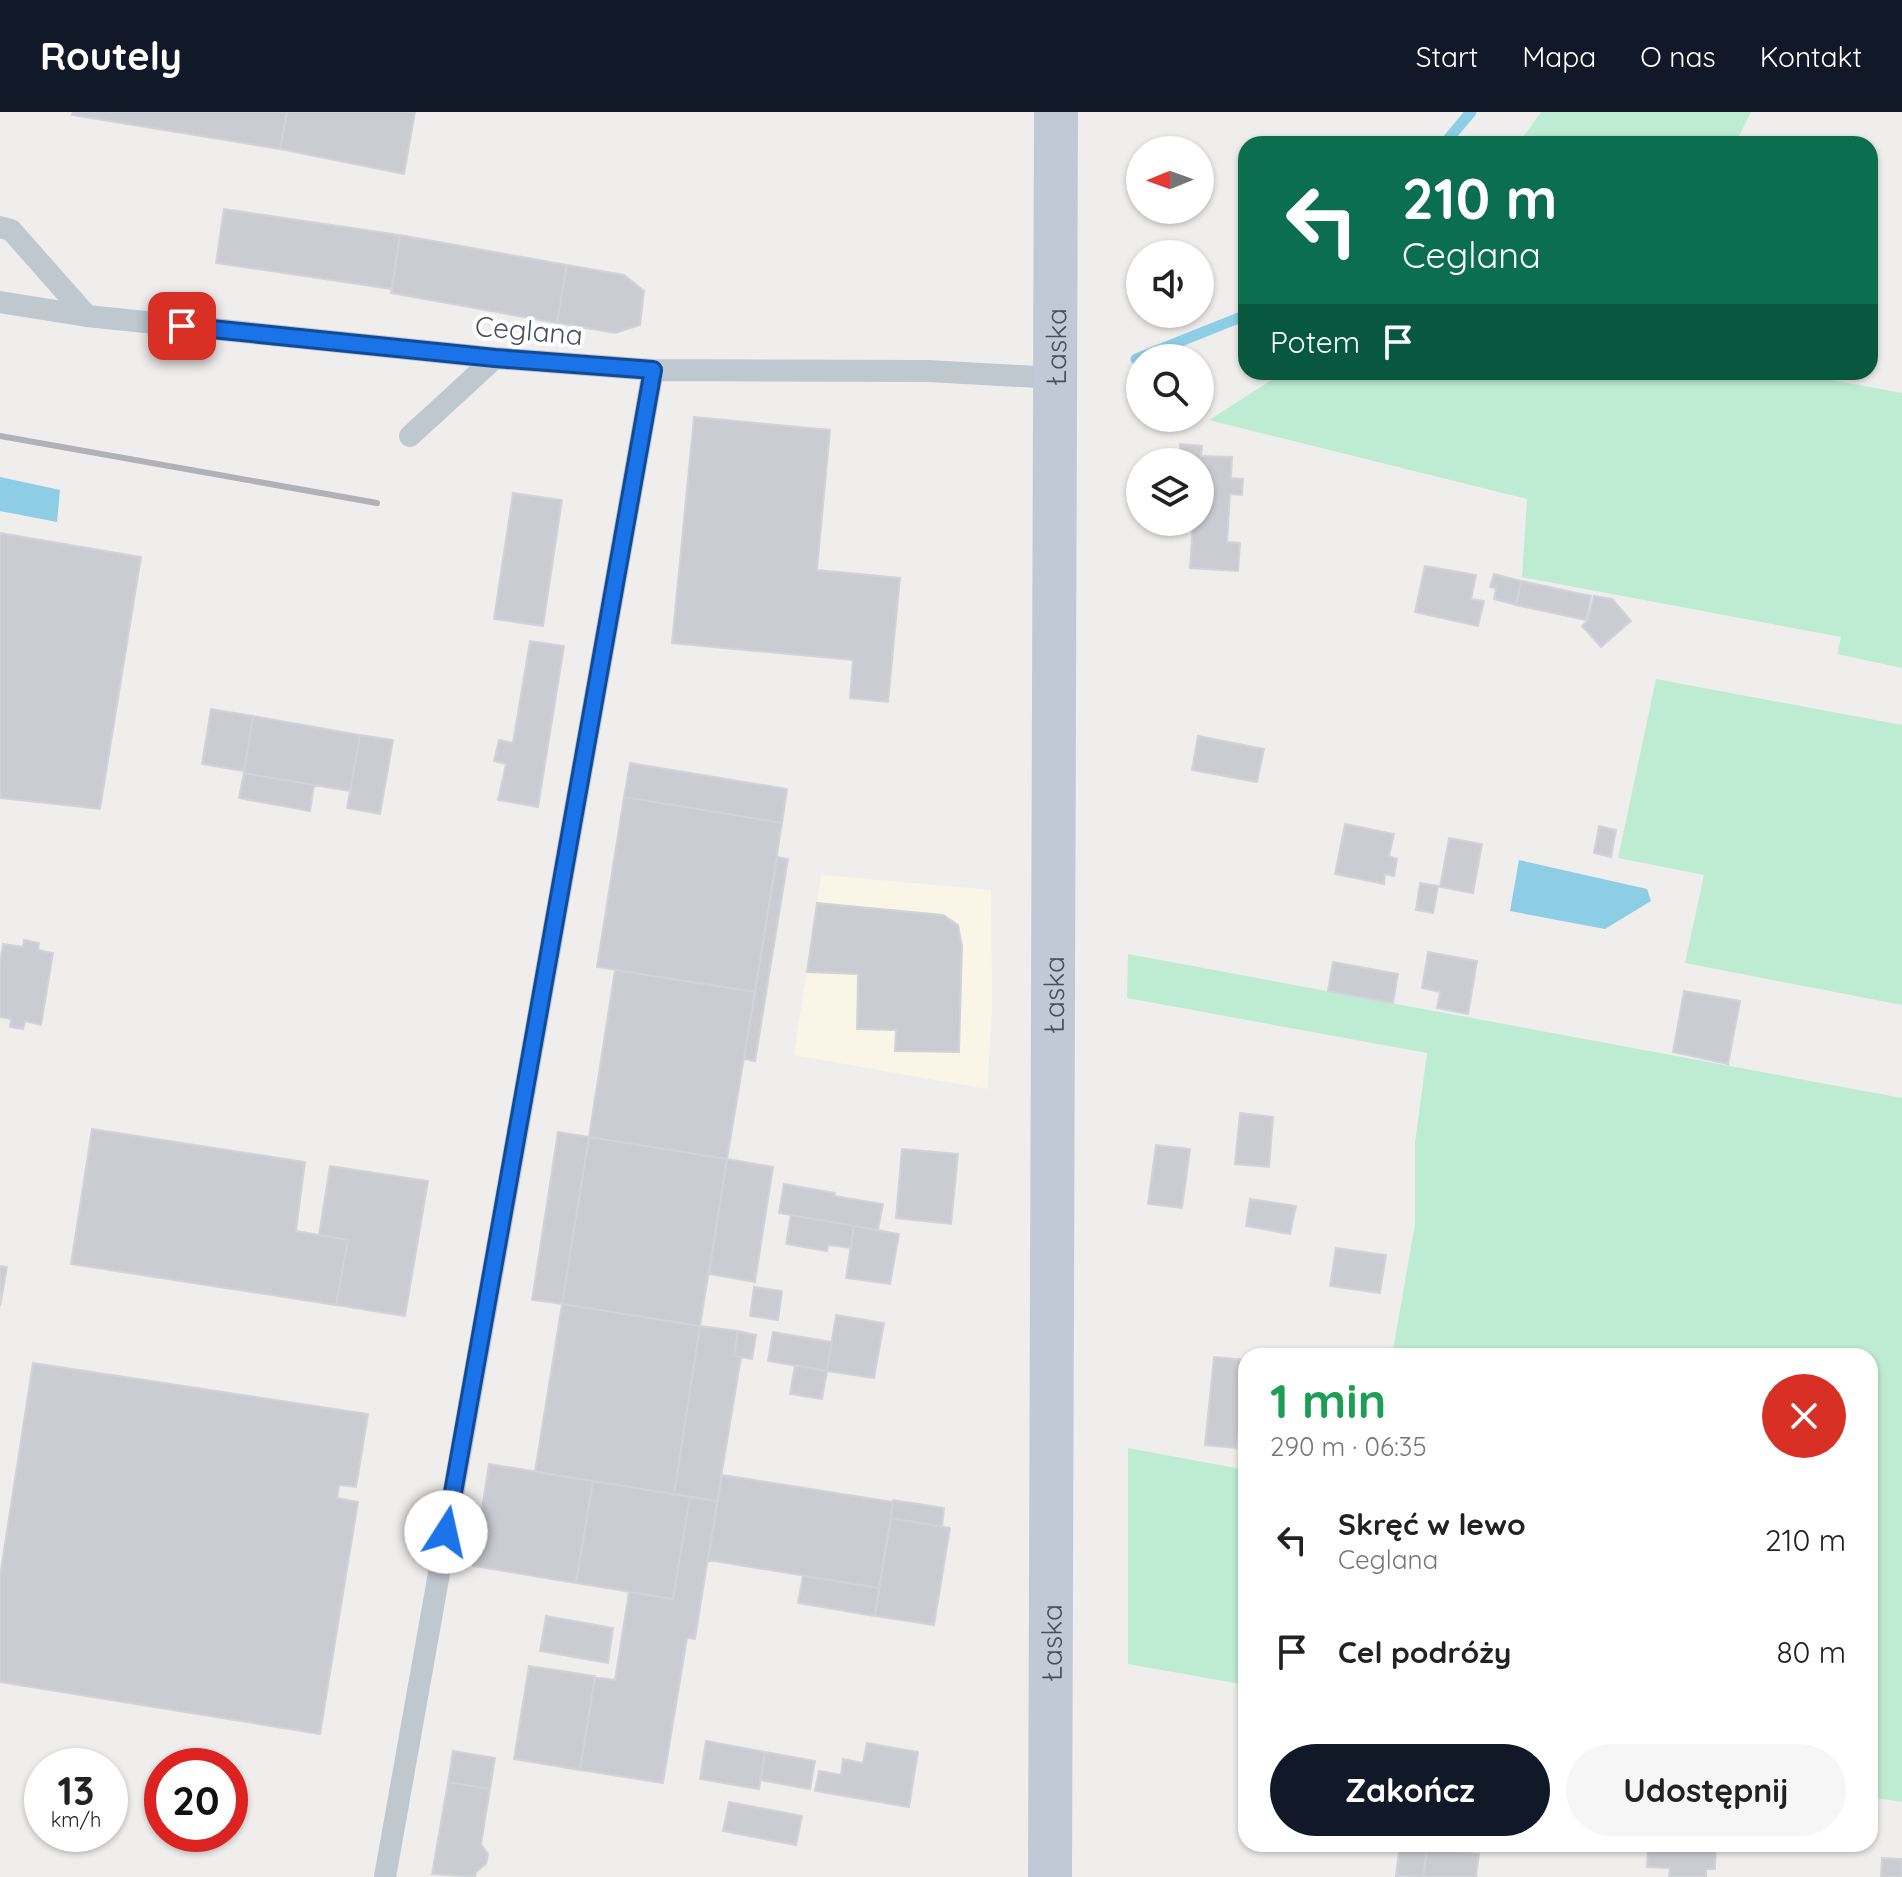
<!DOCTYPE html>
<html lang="pl">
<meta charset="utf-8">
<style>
:root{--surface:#fff;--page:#f6f6f6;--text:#222;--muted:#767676;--accent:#111827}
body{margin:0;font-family:Quicksand,sans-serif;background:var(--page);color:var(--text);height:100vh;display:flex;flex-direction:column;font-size:30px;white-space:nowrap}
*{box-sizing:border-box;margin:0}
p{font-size:26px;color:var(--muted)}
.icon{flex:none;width:44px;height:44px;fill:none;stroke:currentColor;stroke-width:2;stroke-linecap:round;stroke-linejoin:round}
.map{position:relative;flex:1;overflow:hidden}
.drawer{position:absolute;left:1238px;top:1236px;width:640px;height:504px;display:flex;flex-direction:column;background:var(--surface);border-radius:24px;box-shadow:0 2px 6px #0004}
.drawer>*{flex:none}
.top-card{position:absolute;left:1238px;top:24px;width:640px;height:244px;border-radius:24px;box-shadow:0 2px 6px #0004;background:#0b6e4f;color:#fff;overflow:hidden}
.needle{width:52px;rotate:269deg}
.fabs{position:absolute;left:1126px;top:24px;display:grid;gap:16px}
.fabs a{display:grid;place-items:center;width:88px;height:88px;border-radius:50%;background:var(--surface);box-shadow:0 2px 6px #0004;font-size:40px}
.speed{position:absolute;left:24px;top:1636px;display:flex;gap:16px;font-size:40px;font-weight:700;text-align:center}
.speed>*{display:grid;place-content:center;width:104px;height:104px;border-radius:50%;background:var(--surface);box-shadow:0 2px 6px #0004;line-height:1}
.speed small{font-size:20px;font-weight:400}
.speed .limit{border:12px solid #d22;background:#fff;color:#111}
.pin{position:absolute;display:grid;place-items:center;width:68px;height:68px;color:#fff;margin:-34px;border-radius:16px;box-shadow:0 4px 12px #0006}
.me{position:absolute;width:88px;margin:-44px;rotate:10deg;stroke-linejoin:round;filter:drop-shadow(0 0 6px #0008)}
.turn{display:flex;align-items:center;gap:28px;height:168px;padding:0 32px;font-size:36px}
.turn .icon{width:104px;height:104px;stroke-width:2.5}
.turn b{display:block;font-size:56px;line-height:68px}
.then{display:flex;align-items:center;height:76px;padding:0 32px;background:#0003;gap:16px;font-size:30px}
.round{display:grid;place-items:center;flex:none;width:84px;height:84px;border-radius:42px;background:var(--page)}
.summary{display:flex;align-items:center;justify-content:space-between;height:136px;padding:0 32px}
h1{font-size:48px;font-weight:700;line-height:60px;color:#1e9e55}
.primary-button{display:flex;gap:16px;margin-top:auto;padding:16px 32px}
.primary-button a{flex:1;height:92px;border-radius:48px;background:var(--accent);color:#fff;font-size:32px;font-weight:700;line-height:92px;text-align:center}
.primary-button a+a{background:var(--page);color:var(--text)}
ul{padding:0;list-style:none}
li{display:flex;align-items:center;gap:24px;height:112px;padding:0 32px}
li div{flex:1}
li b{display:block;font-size:30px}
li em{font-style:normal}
header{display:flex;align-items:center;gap:48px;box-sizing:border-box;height:112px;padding:0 40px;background:var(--accent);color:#fff}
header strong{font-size:38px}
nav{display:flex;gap:44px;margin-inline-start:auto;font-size:28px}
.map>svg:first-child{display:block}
.commercial{fill:#faf6e7}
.green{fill:#beecd3}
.water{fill:#8dcde6}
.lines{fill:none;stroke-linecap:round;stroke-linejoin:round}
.stream{stroke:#8dcde6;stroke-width:11}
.building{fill:#cbccd2;stroke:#d2d3d9;stroke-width:2}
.service{stroke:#bfc7cf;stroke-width:22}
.secondary{stroke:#c1c9d6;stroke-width:44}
.rail{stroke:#b0b2b8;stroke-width:6}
.route-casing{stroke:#114b97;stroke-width:20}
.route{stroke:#1a73e8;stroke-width:14}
.labels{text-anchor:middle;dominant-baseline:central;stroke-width:8;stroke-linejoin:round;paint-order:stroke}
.street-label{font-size:28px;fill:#474f5a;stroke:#fff}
</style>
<header>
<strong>Routely</strong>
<nav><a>Start</a><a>Mapa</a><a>O nas</a><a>Kontakt</a></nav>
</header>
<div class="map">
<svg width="1902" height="1765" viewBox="0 0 1902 1765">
<rect width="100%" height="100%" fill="#f0eeed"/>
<path class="commercial" d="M821 763 991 778 992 899 987 977 794 943Z"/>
<path class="green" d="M1541 0H1751L1735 32H1518Z
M1284 260H1789L1902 281V556L1837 542 1841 525 1522 465 1527 387 1209 308Z
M1656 567 1902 613V893L1685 851 1704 763 1618 746Z
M1128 842 1902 986V1690L1870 1685V1244H1392L1415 1112V1031L1427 941 1127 886Z
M1128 1336 1246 1358V1573L1128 1552Z"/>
<path class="water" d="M0 365 60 378 57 410 0 399Z
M1519 748 1647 777 1651 789 1605 817 1510 799Z"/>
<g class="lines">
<path class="stream" d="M1444 32 1471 0
M1136 247 1246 203"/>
</g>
<path class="building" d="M73 0H287L280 37 72 3Z
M287 0H415L404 62 280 37Z
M224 97 400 123 392 177 216 151Z
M400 123 567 153 557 211 391 181Z
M567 153 624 163 644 179 640 213 615 221 557 211Z
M694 305 830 318 817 458 900 466 888 590 850 586 853 548 672 531Z
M1180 332 1202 334 1201 344 1232 345 1231 366 1243 367 1242 383 1230 382 1227 430 1240 431 1238 459 1190 456 1193 410H1200V350H1179Z
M513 381 562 388 543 514 494 507Z
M0 421 141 445 100 697 0 686Z
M1425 454 1476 463 1471 487 1484 489 1478 514 1415 500Z
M1494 462 1521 469 1516 493 1494 487 1496 476 1490 475Z
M1521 469 1591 484 1586 508 1516 493Z
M1594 484 1612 487 1631 509 1601 535 1582 514 1588 508Z
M530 529 564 534 538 695 498 688 506 652 494 649 499 628 513 631Z
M211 597 253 604 244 659 202 652Z
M253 604 360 623 350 679 244 661Z
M360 623 393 628 380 702 347 696Z
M1198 624 1264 637 1257 670 1192 658Z
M630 651 787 677 782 711 624 685Z
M244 661 314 673 310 699 239 686Z
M624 685 782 711 755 880 597 855Z
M1345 712 1394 722 1389 744 1397 747 1394 764 1385 762 1384 772 1335 762Z
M1599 714 1616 718 1611 745 1594 741Z
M1449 726 1482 732 1473 781 1440 775Z
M777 745 788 747 755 949 744 947Z
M1420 771 1438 774 1433 801 1416 798Z
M817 791 943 803 958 813 962 834 959 940 895 939 896 918 857 917 858 862 807 860Z
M24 828 39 831 38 838 53 841 41 913 25 909 23 917 10 915 11 907 0 905V853L3 832 23 835Z
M1428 840 1477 849 1468 902 1437 896 1440 880 1422 876Z
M1333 850 1398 862 1393 891 1328 879Z
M615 858 755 880 727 1047 589 1025Z
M1684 879 1740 889 1728 952 1673 940Z
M1240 1001 1273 1005 1269 1055 1235 1052Z
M92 1017 305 1050 296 1119 348 1128 336 1193 71 1152Z
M558 1020 589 1025 562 1192 532 1188Z
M589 1025 727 1047 700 1214 562 1192Z
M1156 1033 1190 1037 1182 1096 1148 1092Z
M902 1037 958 1042 951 1112 896 1106Z
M727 1047 773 1055 755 1170 709 1162Z
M330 1054 428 1069 405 1204 336 1193 348 1128 319 1123Z
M784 1072 835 1081 834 1084 883 1092 878 1118 779 1101Z
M1250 1087 1296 1094 1290 1122 1246 1114Z
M791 1103 854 1114 851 1136 828 1133 827 1139 786 1132Z
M854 1114 899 1122 890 1172 846 1166Z
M1336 1136 1386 1143 1380 1181 1330 1174Z
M0 1154 7 1155 0 1194Z
M754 1175 782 1179 778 1208 750 1204Z
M562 1192 700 1214 674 1382 535 1360Z
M836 1203 884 1211 874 1266 827 1259Z
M700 1214 738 1219 734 1244 741 1245 717 1389 674 1382Z
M738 1219 756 1223 752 1247 734 1244Z
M773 1220 832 1230 827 1259 768 1249Z
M1214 1245 1246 1248 1243 1283H1246V1318L1239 1317 1236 1336 1205 1333Z
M33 1251 368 1302 356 1375 339 1373 337 1386 358 1390 320 1622 0 1570V1464Z
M795 1253 827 1259 822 1287 790 1282Z
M489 1352 593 1369 576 1471 473 1454Z
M722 1363 893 1390 879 1476 708 1448Z
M593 1369 690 1385 673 1487 576 1471Z
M690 1385 717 1389 695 1527 687 1526 663 1671 580 1658 595 1565 615 1568 629 1480 673 1487Z
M893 1388 944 1396 942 1415 891 1406Z
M891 1406 950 1416 934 1513 875 1504Z
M803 1464 879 1476 875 1504 798 1491Z
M546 1504 613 1516 608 1551 540 1539Z
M529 1554 595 1564 580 1658 514 1647Z
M706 1629 765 1640 759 1677 700 1667Z
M867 1631 918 1640 909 1695 815 1679 819 1659 841 1663 843 1647 863 1651Z
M453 1639 495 1646 490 1677 448 1670Z
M765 1640 815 1649 810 1677 760 1668Z
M448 1670 490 1677 481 1732 488 1742 486 1752 476 1760 475 1765 432 1762Z
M729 1690 802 1704 796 1733 723 1719Z
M1400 1732H1428L1423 1765 1396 1764Z
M1648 1732H1716L1715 1757H1706V1765H1669L1670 1756 1647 1755Z
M1427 1735 1479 1742 1476 1765H1423Z
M1882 1746 1902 1747V1765H1881Z"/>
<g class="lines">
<path class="service" d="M0 115 11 118 87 204
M0 190 87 204 495 246 653 258 928 259 1055 266
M410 324 495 246
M385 1765 653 258"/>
<path class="secondary" id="s1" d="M1050 1765 1056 0"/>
<path class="rail" d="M0 324 377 391"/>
</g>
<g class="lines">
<defs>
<path id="route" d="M182 214 495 246 653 258 446 1420"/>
</defs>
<use href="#route" class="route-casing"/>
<use href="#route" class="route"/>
</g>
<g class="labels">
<g class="street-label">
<text transform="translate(529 218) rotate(5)">Ceglana</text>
<text stroke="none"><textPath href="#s1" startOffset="1530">Łaska</textPath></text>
<text stroke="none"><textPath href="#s1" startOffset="882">Łaska</textPath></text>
<text stroke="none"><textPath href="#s1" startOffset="234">Łaska</textPath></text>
</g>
</g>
</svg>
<div class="fabs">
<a><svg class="needle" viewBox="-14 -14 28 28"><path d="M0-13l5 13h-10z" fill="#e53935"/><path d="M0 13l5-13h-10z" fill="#767676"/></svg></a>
<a><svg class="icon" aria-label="sound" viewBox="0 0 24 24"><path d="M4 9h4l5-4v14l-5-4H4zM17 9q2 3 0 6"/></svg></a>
<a><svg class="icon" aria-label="search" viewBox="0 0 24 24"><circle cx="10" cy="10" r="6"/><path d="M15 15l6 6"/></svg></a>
<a><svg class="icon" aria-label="layers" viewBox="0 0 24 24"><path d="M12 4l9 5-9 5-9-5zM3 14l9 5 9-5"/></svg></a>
</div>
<div class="speed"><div>13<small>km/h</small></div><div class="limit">20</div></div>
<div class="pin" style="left:182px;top:214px;background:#d93025"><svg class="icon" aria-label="arrive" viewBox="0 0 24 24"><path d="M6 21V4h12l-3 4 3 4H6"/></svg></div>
<svg class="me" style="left:446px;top:1420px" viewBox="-20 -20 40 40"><circle r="19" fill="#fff"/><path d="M0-13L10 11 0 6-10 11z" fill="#1a73e8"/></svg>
<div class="top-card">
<div class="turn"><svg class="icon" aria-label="left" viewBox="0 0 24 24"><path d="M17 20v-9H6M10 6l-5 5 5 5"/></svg><div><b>210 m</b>Ceglana</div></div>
<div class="then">Potem<svg class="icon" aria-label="arrive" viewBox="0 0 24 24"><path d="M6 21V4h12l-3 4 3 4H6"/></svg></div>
</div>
<section class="drawer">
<div class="summary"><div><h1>1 min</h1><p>290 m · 06:35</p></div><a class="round" style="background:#d93025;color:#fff"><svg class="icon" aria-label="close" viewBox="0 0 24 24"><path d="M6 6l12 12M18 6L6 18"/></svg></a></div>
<ul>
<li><svg class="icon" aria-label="left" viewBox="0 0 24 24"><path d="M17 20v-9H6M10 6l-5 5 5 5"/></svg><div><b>Skręć w lewo</b><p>Ceglana</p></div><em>210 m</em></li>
<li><svg class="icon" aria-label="arrive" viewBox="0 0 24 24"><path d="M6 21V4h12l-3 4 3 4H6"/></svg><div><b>Cel podróży</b></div><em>80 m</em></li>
</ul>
<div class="primary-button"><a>Zakończ</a><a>Udostępnij</a></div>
</section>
</div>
